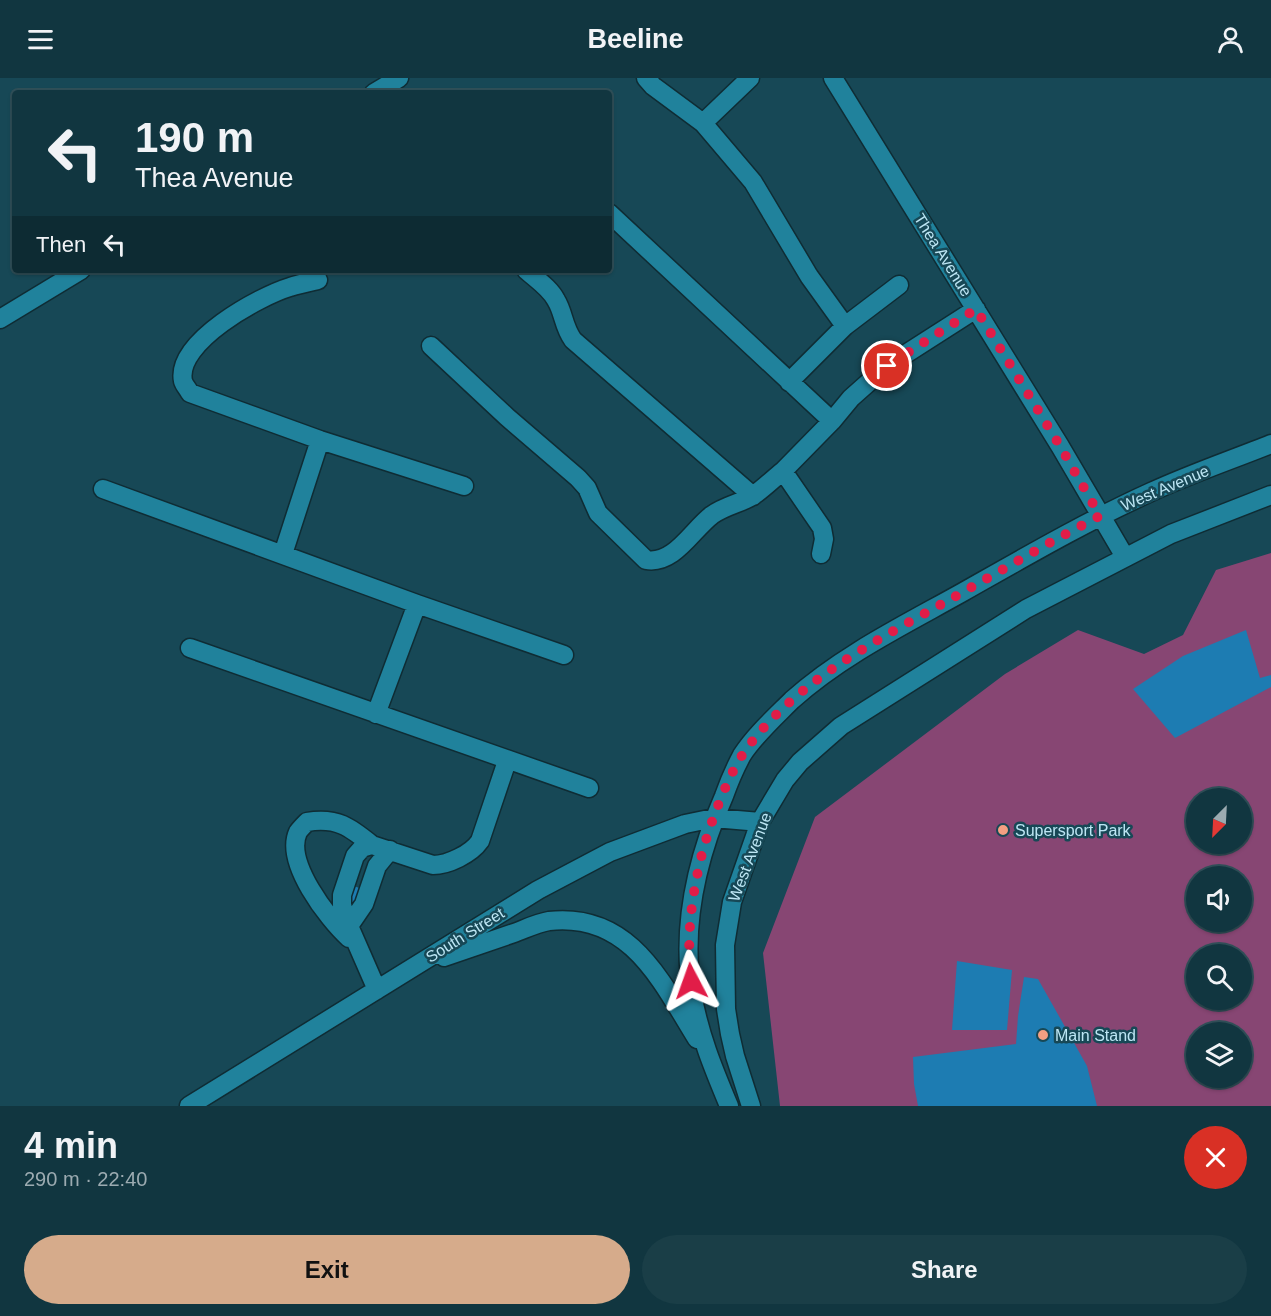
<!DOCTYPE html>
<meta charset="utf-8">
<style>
:root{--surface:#113640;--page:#1a3e47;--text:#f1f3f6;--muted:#9cabb1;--line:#305059;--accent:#d6ab8b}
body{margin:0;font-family:Arial,sans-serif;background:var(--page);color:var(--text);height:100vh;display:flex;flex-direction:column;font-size:22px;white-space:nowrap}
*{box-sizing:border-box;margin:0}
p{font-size:20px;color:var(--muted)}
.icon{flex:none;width:33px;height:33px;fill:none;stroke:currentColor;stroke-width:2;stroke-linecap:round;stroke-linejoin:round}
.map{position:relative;height:1028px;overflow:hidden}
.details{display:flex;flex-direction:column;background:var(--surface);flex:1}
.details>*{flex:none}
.top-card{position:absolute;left:12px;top:12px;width:600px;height:183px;border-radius:6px;box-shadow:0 2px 4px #0004,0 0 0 2px var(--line);background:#113640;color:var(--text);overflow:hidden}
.needle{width:39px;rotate:204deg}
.controls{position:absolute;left:1186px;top:710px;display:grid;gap:12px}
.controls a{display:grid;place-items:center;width:66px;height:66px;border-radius:50%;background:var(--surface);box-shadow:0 2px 4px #0004,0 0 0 2px var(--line);font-size:30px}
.pin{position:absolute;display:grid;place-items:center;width:51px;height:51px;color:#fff;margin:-26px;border:3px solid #fff;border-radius:50%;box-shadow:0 2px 6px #0007}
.me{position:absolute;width:66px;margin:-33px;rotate:356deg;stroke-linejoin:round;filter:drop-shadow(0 0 4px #0008)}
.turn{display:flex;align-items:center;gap:21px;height:126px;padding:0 24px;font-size:27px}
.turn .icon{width:78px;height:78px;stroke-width:2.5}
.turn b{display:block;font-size:42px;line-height:51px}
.then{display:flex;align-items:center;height:57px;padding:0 24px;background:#0003;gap:12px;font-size:22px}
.round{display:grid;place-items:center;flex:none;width:63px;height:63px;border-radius:32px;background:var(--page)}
.overview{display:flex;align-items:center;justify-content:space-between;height:102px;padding:0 24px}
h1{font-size:36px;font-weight:600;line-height:45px}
.cta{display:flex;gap:12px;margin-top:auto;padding:12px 24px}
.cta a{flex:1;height:69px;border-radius:36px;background:var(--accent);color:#111;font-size:24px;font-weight:600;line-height:69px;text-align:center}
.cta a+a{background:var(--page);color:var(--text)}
header{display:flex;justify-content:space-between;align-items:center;height:78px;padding:0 24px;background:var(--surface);font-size:27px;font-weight:600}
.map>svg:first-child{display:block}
.green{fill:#874673;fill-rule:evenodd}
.building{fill:#1d7cb2}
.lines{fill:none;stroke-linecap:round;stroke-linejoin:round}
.minor-casing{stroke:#0f2c34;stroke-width:21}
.minor{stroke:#20829c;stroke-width:18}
.route{stroke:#e11d48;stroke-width:10;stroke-dasharray:0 18}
.poi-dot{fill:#f39f82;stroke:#174856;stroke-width:2}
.labels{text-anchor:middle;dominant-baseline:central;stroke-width:5;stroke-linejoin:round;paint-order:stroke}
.street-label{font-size:16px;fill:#bde6f4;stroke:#174856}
.poi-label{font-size:16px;fill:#bde6f4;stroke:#174856;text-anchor:start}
</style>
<header><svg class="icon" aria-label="menu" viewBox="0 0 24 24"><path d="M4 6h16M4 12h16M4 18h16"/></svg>Beeline<svg class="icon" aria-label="person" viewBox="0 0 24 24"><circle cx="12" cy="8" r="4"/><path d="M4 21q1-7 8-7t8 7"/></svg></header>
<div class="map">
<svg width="1271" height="1028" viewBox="0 0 1271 1028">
<rect width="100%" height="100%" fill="#174856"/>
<path class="green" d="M1271 475V1028H780L763 875 815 739 1005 596 1078 552 1144 576 1183 557 1216 492ZM1197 720H1242V765H1197ZM1197 798H1242V843H1197ZM1197 876H1242V921H1197ZM1197 954H1242V999H1197Z"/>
<path class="building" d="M1246 552 1260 600 1271 597V609L1175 660 1133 611 1183 578Z
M351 807 365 812 358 833 344 828Z
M957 883 1012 892 1007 952H952Z
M1024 899 1038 901 1064 947 1087 988 1097 1028H918L914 1006 913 979 1016 966 1018 938Z"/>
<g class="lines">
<defs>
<path id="minor" d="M646 0 653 8 703 45 753 104 809 198 845 248
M833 0 1060 368 1125 479
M374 15 399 0
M703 45 750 0
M609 135 832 343
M526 192C536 201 550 210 556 222 564 235 563 248 573 262L753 418
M318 202C309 204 299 206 290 209 260 218 175 264 183 303 184 307 188 311 190 315L320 362 464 408
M0 241 81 192
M431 268 507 339 578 400 587 410 598 435 646 482C674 487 692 452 712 437 726 427 742 425 754 417 764 410 773 401 783 393
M789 304 845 248 899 207
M103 411 417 526 564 577
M283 476 320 362
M821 476 824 461 822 450 783 393 832 343 851 320 887 288 976 231
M190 570 589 710
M376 636 417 526
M349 848 364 826 377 788 390 772
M349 860C328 841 284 784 298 754 300 751 304 747 307 744 337 739 350 749 372 767
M444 879C467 871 490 863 514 855 525 851 537 845 549 843 630 834 661 903 697 961
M377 912 346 841 342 827V817L355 778 362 770 372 767 433 787C448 787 471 776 480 763L507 683
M189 1028 538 812 610 774 685 746 714 740 760 744
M729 1028C713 990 699 956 692 915 681 848 697 780 724 718 729 704 735 690 742 677 755 657 775 639 792 622 842 577 906 546 963 514 1025 479 1087 443 1151 414 1190 396 1231 382 1271 366
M751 1028 735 978 730 956 726 931 725 867 732 824 760 744 785 702 800 684 841 648 1026 531 1171 456 1271 417"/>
</defs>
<use href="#minor" class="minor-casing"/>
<use href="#minor" class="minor"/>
</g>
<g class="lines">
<path class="route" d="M691 903C686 858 692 815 703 772 711 744 727 700 743 676 792 605 876 563 949 522 999 494 1049 464 1100 438L1060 368 976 231 887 288"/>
</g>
<g class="poi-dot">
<circle cx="1003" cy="752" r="6"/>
<circle cx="1043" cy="957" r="6"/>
</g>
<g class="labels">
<g class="street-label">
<text transform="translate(943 177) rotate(58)">Thea Avenue</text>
<text transform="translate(1165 410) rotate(-23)">West Avenue</text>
<text transform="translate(750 779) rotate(-69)">West Avenue</text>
<text transform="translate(465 857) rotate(-32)">South Street</text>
</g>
<g class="poi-label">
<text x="1015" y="752">Supersport Park</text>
<text x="1055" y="957">Main Stand</text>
</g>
</g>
</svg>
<div class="controls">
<a><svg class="needle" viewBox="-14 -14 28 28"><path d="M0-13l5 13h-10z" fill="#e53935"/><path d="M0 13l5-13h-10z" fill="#9cabb1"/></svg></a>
<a><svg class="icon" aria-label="sound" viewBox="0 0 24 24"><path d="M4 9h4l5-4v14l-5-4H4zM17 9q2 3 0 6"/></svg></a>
<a><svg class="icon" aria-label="search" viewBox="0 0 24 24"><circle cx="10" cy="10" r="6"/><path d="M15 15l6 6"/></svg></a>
<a><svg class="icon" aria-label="layers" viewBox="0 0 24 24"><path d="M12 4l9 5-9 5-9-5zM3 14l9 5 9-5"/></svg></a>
</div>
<div class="pin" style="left:887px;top:288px;background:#d93025"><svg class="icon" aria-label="arrive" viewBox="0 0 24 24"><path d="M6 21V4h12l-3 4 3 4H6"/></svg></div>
<svg class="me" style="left:691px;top:903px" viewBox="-20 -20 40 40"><path d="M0-17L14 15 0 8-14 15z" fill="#e11d48" stroke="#fff" stroke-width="4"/></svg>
<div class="top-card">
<div class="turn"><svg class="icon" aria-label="left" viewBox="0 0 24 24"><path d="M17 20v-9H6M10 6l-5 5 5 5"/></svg><div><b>190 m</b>Thea Avenue</div></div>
<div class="then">Then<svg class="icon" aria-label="left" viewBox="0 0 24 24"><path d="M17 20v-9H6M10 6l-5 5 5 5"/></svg></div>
</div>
</div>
<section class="details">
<div class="overview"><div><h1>4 min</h1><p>290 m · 22:40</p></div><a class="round" style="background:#d93025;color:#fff"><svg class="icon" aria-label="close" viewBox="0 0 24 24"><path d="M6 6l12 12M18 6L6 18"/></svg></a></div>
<div class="cta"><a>Exit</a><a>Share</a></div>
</section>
